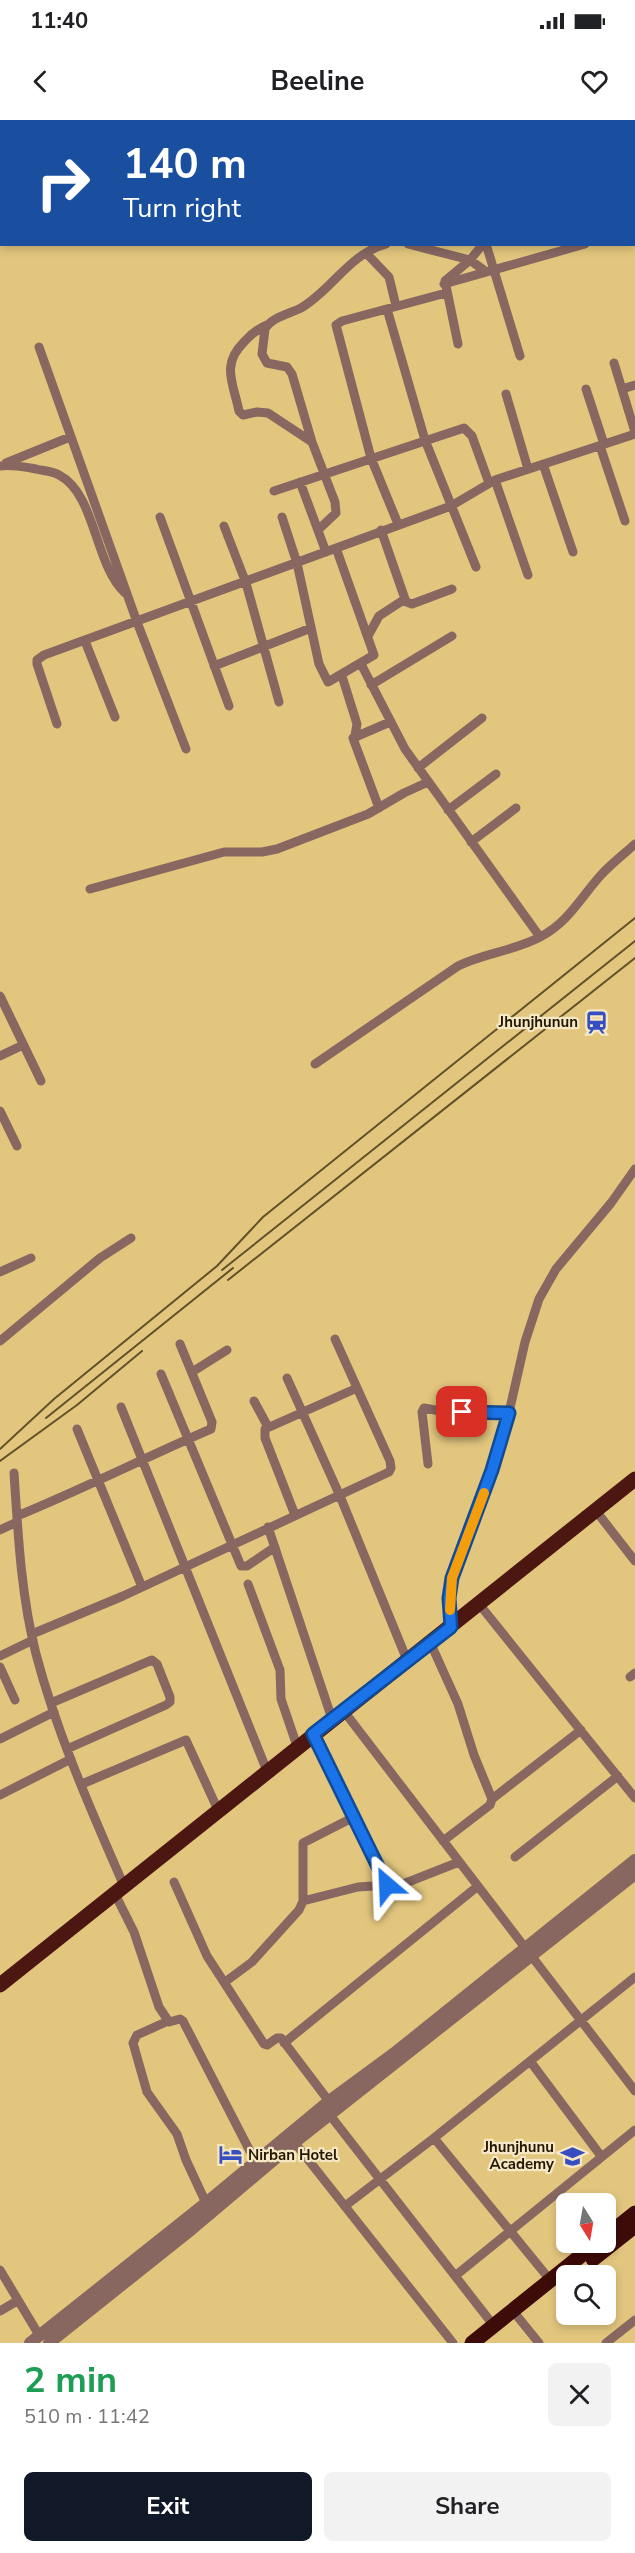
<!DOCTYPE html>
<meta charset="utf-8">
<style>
:root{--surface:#fff;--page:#f2f2f2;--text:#202124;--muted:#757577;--accent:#111827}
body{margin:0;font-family:"Nunito Sans",sans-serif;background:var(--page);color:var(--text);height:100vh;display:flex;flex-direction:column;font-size:22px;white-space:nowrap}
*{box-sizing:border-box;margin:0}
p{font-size:20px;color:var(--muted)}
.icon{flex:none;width:33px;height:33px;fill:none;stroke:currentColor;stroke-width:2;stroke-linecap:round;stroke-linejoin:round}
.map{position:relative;height:2223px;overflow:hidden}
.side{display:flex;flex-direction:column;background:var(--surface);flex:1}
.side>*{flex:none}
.guide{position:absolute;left:0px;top:0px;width:636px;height:126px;box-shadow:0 3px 9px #0003;background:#1a4fa0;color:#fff;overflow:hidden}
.needle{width:39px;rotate:169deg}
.controls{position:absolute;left:556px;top:2073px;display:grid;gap:12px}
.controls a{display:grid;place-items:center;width:60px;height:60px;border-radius:9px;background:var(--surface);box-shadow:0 3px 9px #0003;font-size:30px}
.pin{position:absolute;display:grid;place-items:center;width:51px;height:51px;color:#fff;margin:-26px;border-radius:12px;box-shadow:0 3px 9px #0006}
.me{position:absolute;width:66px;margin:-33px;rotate:334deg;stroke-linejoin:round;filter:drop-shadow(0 0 4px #0008)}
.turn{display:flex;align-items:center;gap:21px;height:126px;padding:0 24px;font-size:27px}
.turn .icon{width:78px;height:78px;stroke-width:2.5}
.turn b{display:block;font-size:42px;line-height:51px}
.round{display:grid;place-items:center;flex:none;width:63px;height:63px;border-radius:9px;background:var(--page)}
.overview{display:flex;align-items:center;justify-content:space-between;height:102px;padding:0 24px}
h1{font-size:36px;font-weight:700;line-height:45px;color:#1e9e55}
.action{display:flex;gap:12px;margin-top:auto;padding:12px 24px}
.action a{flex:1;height:69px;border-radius:9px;background:var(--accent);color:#fff;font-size:24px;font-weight:700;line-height:69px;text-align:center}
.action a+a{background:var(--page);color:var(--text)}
.status{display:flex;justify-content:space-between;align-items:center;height:42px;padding:0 30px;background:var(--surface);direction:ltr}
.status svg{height:16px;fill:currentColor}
header{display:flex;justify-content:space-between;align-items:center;height:78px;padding:0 24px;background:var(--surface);font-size:27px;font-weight:700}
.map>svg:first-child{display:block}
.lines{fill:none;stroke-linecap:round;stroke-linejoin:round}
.minor{stroke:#886761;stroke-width:9}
.tertiary{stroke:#886761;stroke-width:12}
.primary{stroke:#4c1611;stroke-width:15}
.trunk{stroke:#3d0b08;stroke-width:15}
.rail{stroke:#615029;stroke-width:2}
.route-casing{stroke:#114b97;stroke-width:15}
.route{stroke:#1a73e8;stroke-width:10}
.slow{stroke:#f59e0b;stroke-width:10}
.labels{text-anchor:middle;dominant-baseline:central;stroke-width:4.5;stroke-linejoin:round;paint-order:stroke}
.poi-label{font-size:15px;font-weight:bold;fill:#221700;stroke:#f6e8c5;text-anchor:end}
</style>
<div class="status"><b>11:40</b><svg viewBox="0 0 49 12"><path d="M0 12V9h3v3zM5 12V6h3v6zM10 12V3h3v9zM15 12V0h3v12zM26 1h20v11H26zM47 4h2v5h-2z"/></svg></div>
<header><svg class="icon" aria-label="back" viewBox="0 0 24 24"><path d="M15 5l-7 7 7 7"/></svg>Beeline<svg class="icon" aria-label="heart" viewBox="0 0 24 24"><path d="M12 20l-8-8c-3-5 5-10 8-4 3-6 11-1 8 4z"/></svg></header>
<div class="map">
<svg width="635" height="2223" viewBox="0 0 635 2223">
<rect width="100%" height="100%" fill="#e2c67e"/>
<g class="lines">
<path class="minor" d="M429 0V2
M456 0V2
M610 2 614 0
M634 110H635
M408 124 470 140 485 151
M486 124 520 236
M366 133 389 157 396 186
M444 164 585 124
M387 189 425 320 476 447
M267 205C257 209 251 214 244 222 221 245 233 262 239 291L243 295 257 292 268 293 312 322
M458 224 445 161 470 140 483 124
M39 227 137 502 186 629
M614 243 635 312
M586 269 604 324
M622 269 635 265
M506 274 528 349
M600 326 625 401
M6 343 70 317
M543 344 573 432
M0 346C12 344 24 347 36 349 44 351 52 351 59 355 96 374 94 444 125 473
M495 360 528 455
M300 362 326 432
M274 371 464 308 472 316 489 363
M160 397 229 586
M282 397 297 443 319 544 328 562 374 535 336 428
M398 404 371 338 336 205 342 201 446 173
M224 406 246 463 279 582
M318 410 336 393 335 382 312 322 292 254 287 247 267 243 262 234 265 209C272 197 289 194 301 188 332 170 349 134 386 124
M404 481 412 484 452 469
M368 516 379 496 405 479 381 410
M85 521 115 597
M361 544 405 629 540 817
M214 546 311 508
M342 556 357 604 354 621 379 688
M371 565 452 516
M57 604 37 544V540L44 535 451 386 495 360 635 314
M353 618 390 602
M418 648 482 598
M448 690 496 654
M471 722 516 688
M90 769 224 732H262L277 729 368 694 404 673 428 662
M0 876 41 961
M0 936 23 925
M315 944 458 846C484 833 514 831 540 817 568 803 581 777 601 755 611 744 624 734 635 724
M0 991 17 1026
M0 1152 31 1138
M0 1221 100 1138 131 1118
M192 1252 227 1230
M161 1254 241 1446H247L275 1427
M287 1258 340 1376 407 1540
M254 1281 268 1307
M121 1287 267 1651
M77 1309 142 1467
M428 1344 422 1292 424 1288 446 1292 509 1293
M14 1353C18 1413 21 1476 36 1534 57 1614 91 1690 124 1766
M596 1391 635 1441
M295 1395 265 1318V1309L357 1268
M17 1396C83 1369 146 1337 211 1309L212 1302 180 1224
M268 1407 332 1599
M0 1410 17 1402
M248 1464 280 1550 281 1579 297 1626
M479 1484 635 1678
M451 1507 449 1478 452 1458 503 1319 525 1222 539 1179 556 1149 611 1083 635 1049
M32 1514 123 1476 389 1352 391 1348 390 1341 335 1219
M430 1522 458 1584 474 1635 492 1679 490 1685 443 1721
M0 1536 33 1520
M0 1547 15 1580
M630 1557 635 1553
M51 1583 152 1540 157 1544 170 1577V1582L166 1585 67 1629
M343 1590 635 1971
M313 1614 387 1765
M0 1619 54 1592
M82 1664 186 1620 218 1690
M0 1675 71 1639
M492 1679 581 1610
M515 1737 618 1656
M174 1762 207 1836 264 1924 267 1925 277 1918H281L331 1984
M114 1772 134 1812 159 1887 169 1902 180 1899 183 1901 255 2041
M303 1781 358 1767 403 1764 459 1742
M225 1862 252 1842 299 1790 303 1781V1723L354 1697
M168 1901 137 1915 133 1923 147 1972 177 2014 186 2040 206 2083
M284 1923 478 1766
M530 1941 601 2036
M326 1990 494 2206
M291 2018 453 2223
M434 2018 635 1857
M345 2086 434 2018 551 2161
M0 2150 39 2215
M455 2156 635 2010
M0 2191 17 2181
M513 2191 539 2223
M606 2223 635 2200"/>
<path class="tertiary" d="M30 2223 206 2083 329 1981 397 1931 635 1740
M49 2223 192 2109 295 2022 635 1754"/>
<path class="primary" d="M0 1865 635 1359"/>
<path class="trunk" d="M615 2109 635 2093
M593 2139 635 2106
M472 2223 598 2122"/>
<path class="rail" d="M222 1150 635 821
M228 1160 635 838
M46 1298 233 1148
M0 1329 54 1279 217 1146 263 1097 635 798
M0 1341 77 1285 142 1231"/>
</g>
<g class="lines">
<defs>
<path id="route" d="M387 1765 313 1614 451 1507 449 1478 452 1458 492 1350 509 1293 462 1292"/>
</defs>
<use href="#route" class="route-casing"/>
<use href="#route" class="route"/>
<path class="slow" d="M450 1490 452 1458 484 1373"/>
</g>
<defs>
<symbol id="station-bare" viewBox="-9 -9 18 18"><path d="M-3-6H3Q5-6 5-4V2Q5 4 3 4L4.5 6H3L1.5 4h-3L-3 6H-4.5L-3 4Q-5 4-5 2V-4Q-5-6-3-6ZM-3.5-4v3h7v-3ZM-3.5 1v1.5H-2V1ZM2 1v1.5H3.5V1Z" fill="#364ec0" stroke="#f6e8c5" stroke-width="2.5" paint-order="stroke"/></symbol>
<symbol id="hotel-bare" viewBox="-9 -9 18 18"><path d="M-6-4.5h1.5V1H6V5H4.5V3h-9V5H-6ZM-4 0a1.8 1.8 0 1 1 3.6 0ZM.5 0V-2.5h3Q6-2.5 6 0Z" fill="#364ec0" stroke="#f6e8c5" stroke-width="2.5" paint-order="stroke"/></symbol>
<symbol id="school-bare" viewBox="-9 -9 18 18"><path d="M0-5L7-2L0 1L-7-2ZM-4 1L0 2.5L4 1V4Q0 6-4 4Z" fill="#364ec0" stroke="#f6e8c5" stroke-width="2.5" paint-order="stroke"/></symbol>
</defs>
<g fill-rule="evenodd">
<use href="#station-bare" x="580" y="886" width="33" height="33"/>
<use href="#hotel-bare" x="214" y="2018" width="33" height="33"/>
<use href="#school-bare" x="556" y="2020" width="33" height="33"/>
</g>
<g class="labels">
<g class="poi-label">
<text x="578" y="902">Jhunjhunun</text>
<text x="554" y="2027">Jhunjhunu<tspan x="554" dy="17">Academy</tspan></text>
<text x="248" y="2035" text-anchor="start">Nirban Hotel</text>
</g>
</g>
</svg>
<div class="controls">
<a><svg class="needle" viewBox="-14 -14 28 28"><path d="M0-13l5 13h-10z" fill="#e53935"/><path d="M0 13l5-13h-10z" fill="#757577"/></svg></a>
<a><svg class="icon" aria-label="search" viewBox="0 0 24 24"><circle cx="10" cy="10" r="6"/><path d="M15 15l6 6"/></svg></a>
</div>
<div class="pin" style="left:462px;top:1292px;background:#d93025"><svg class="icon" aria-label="arrive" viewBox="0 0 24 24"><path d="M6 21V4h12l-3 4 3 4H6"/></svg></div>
<svg class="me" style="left:387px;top:1765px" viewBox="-20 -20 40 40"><path d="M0-17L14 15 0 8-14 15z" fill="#1a73e8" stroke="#fff" stroke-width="4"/></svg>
<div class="guide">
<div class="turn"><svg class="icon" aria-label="right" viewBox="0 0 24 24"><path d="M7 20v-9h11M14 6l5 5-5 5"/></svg><div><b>140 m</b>Turn right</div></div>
</div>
</div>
<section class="side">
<div class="overview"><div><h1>2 min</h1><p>510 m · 11:42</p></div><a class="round"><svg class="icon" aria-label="close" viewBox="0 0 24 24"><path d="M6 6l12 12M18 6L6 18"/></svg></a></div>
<div class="action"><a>Exit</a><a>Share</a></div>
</section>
